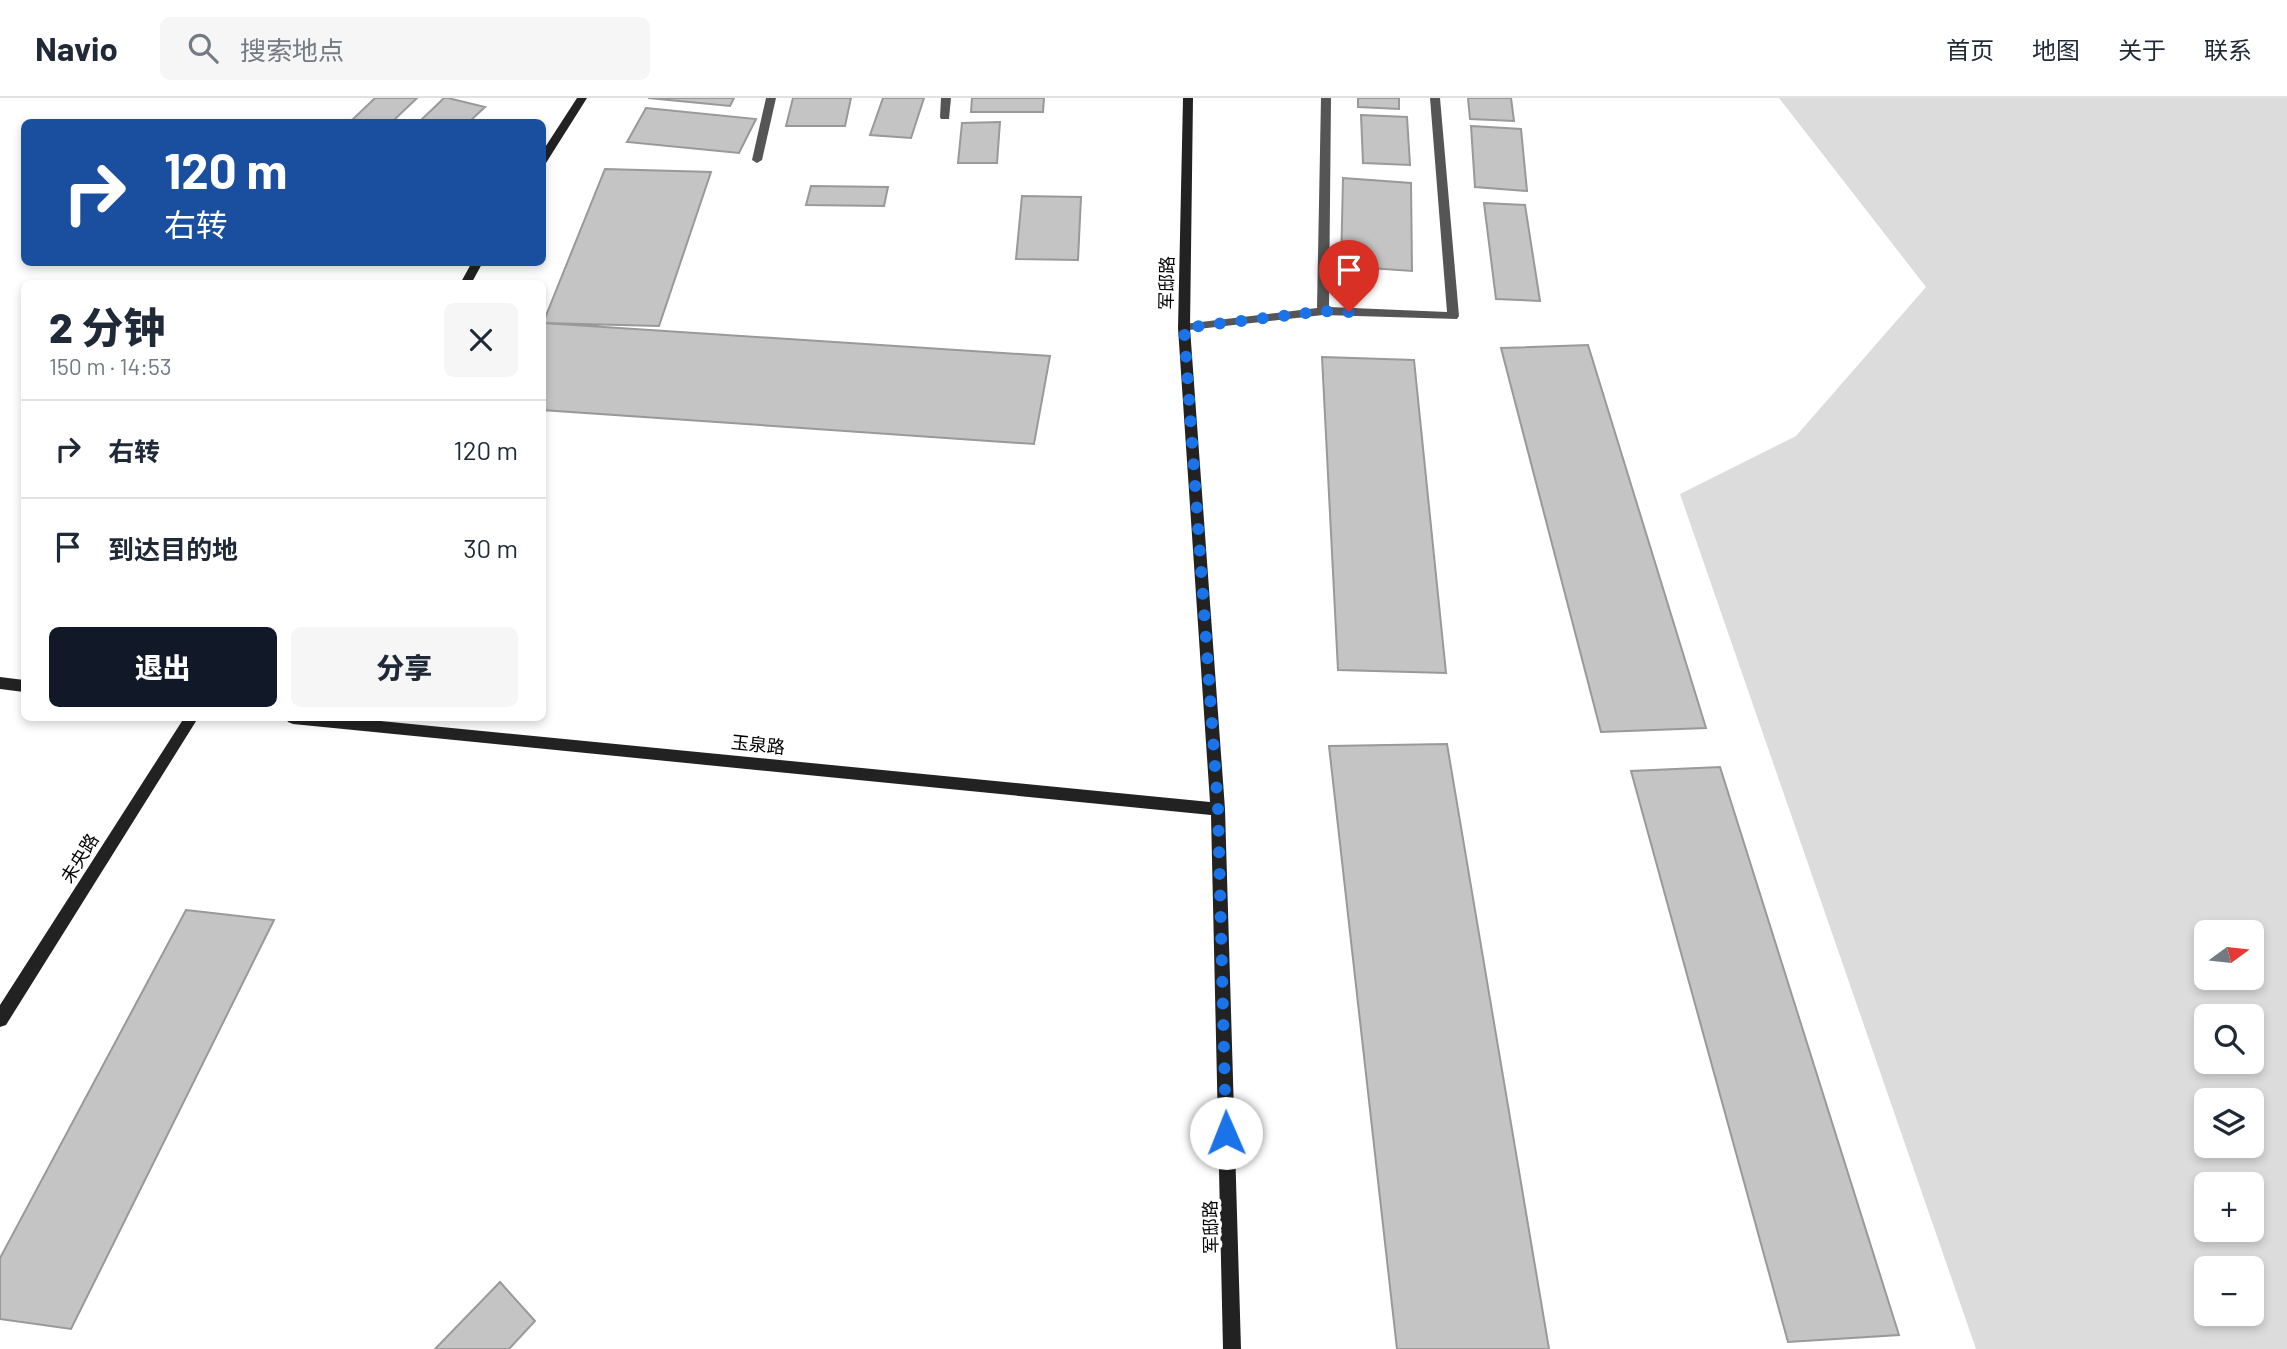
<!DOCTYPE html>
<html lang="zh">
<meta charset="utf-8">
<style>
:root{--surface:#fff;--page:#f6f6f7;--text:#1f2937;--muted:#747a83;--line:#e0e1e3;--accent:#111827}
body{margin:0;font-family:Barlow,"Noto Sans SC",sans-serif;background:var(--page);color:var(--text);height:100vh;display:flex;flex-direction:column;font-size:26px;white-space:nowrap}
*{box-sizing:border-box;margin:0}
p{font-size:23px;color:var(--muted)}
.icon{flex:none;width:38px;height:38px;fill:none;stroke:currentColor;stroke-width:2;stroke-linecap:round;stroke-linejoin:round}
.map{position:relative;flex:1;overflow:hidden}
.details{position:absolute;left:21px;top:182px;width:525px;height:441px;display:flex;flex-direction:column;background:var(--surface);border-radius:10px;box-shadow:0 4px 10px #0003}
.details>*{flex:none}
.top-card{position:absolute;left:21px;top:21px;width:525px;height:147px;border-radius:10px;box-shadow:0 4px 10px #0003;background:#1a4fa0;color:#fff;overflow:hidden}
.needle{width:46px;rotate:75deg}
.buttons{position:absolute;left:2194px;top:822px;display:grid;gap:14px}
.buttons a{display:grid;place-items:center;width:70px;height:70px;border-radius:10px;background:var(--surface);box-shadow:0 4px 10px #0003;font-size:35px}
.pin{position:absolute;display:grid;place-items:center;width:60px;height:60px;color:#fff;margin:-72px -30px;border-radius:50% 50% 50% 0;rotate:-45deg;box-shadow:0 0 7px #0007}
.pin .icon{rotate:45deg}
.me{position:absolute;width:77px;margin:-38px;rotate:359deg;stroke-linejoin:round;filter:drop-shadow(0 0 5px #0008)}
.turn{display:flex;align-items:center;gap:24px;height:147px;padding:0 28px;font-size:32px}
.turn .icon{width:91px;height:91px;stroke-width:2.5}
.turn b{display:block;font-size:49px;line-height:60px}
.round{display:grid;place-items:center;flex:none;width:74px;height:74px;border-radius:10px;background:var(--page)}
.head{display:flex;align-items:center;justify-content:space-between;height:119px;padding:0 28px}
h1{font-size:42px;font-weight:800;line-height:52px}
.cta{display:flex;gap:14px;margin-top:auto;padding:14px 28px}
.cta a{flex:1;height:80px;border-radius:10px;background:var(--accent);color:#fff;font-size:28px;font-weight:800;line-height:80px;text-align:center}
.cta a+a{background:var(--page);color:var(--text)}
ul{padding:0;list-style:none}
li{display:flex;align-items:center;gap:21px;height:98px;padding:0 28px;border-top:2px solid var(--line)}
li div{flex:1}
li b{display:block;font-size:26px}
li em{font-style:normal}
header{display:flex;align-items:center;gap:42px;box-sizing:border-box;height:98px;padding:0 35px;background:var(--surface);border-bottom:2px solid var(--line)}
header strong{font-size:33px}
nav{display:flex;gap:38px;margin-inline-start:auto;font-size:24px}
.search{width:490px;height:63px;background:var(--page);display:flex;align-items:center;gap:18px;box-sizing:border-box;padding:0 24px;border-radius:10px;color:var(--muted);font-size:26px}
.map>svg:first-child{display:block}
.green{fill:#dcdcdc;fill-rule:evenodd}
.building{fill:#c4c4c4;stroke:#999;stroke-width:2}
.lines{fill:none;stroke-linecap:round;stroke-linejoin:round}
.lane{fill:#555;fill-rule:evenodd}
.street{fill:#555;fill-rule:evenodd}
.secondary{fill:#222;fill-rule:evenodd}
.route{stroke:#1a73e8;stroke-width:12;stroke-dasharray:0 21.6}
.labels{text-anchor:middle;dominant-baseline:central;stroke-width:7;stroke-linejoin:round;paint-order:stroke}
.street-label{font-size:18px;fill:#000;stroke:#fff}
</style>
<header>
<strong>Navio</strong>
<div class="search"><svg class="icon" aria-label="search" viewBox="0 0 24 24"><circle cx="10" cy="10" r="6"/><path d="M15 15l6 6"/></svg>搜索地点</div>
<nav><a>首页</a><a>地图</a><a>关于</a><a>联系</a></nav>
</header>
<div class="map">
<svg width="2287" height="1251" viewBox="0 0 2287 1251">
<rect width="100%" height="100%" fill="#fff"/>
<path class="green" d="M1779 0H2287V1251H1976L1680 396 1796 338 1926 189ZM2207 835H2252V880H2207ZM2207 919H2252V964H2207ZM2207 1003H2252V1048H2207ZM2207 1087H2252V1132H2207ZM2207 1171H2252V1216H2207Z"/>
<path class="building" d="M375 0H417L392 24H350Z
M444 0H448L485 9 469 24H419Z
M648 0H734L730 8Z
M793 0H851L845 28H786Z
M883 0H924L911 40 870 37Z
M972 0H1044L1043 14H971Z
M1358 0H1399V11L1358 9Z
M1468 0H1511L1514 23 1470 21Z
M646 10 756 21 739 55 627 44Z
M1361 17 1407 19 1410 67 1363 65Z
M1000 24 997 65H958L962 25Z
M1471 28 1521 31 1527 93 1475 89Z
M605 71 711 74 659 228 543 225Z
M1343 80 1411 85 1412 173 1341 168Z
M811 88 888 89 884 108 806 107Z
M1022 98 1081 99 1078 162 1016 161Z
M1484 105 1525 107 1540 203 1496 201Z
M542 225H543L1050 258 1034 346 542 312Z
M1588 247 1706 630 1601 634 1501 250Z
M1322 259 1414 262 1446 575 1338 572Z
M1447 646 1549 1251H1397L1329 648Z
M1720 669 1899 1237 1788 1244 1631 673Z
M186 812 274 822 71 1231 0 1221V1160Z
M500 1184 535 1223 509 1251H435Z"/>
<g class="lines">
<path class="lane" d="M766 0H776L762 62 757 65 752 62Z
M941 0H951L949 21H941L940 19Z"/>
<path class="street" d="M1321 0H1331L1329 209 1447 214 1430 0H1440L1459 218 1457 221 1323 217 1180 233V227L1184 226 1317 210Z"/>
<path class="secondary" d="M577 0H587L546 65 542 66V54Z
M1183 0H1193L1190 230 1225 711 1241 1251H1223L1211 717 293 626 288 624 286 620H350L1210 704 1178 230Z
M472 164H483L471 186H460Z
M0 579 24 582V594L0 591Z
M184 620H198L6 927 0 929V907Z"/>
</g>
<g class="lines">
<path class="route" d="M1226 1035 1218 711 1184 230 1323 213 1349 214"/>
</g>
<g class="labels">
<g class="street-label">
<text transform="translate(1166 185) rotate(-89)">军邸路</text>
<text transform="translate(758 646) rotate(6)">玉泉路</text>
<text transform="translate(79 760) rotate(-58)">未央路</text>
<text transform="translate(1210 1129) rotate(-91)">军邸路</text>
</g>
</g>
</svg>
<div class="buttons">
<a><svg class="needle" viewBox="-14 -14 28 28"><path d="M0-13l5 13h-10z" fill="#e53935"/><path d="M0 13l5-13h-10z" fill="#747a83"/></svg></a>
<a><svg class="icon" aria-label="search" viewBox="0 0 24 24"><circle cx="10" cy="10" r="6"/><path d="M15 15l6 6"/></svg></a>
<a><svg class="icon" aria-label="layers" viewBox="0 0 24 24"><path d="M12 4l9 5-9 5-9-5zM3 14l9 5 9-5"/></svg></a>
<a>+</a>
<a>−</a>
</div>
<div class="pin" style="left:1349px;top:214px;background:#d93025"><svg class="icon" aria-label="arrive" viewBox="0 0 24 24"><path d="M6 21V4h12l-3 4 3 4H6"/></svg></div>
<svg class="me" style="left:1226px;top:1035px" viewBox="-20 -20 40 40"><circle r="19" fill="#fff"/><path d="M0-13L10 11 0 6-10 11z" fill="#1a73e8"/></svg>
<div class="top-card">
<div class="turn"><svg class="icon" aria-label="right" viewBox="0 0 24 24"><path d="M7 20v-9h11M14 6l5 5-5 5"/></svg><div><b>120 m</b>右转</div></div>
</div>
<section class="details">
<div class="head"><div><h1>2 分钟</h1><p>150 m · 14:53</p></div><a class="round"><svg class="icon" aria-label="close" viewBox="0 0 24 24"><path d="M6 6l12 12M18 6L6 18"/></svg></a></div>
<ul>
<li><svg class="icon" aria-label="right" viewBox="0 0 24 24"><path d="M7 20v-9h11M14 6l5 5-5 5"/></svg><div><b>右转</b></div><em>120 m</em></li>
<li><svg class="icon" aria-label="arrive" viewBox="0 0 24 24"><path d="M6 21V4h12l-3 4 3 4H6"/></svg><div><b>到达目的地</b></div><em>30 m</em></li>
</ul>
<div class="cta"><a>退出</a><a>分享</a></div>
</section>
</div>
